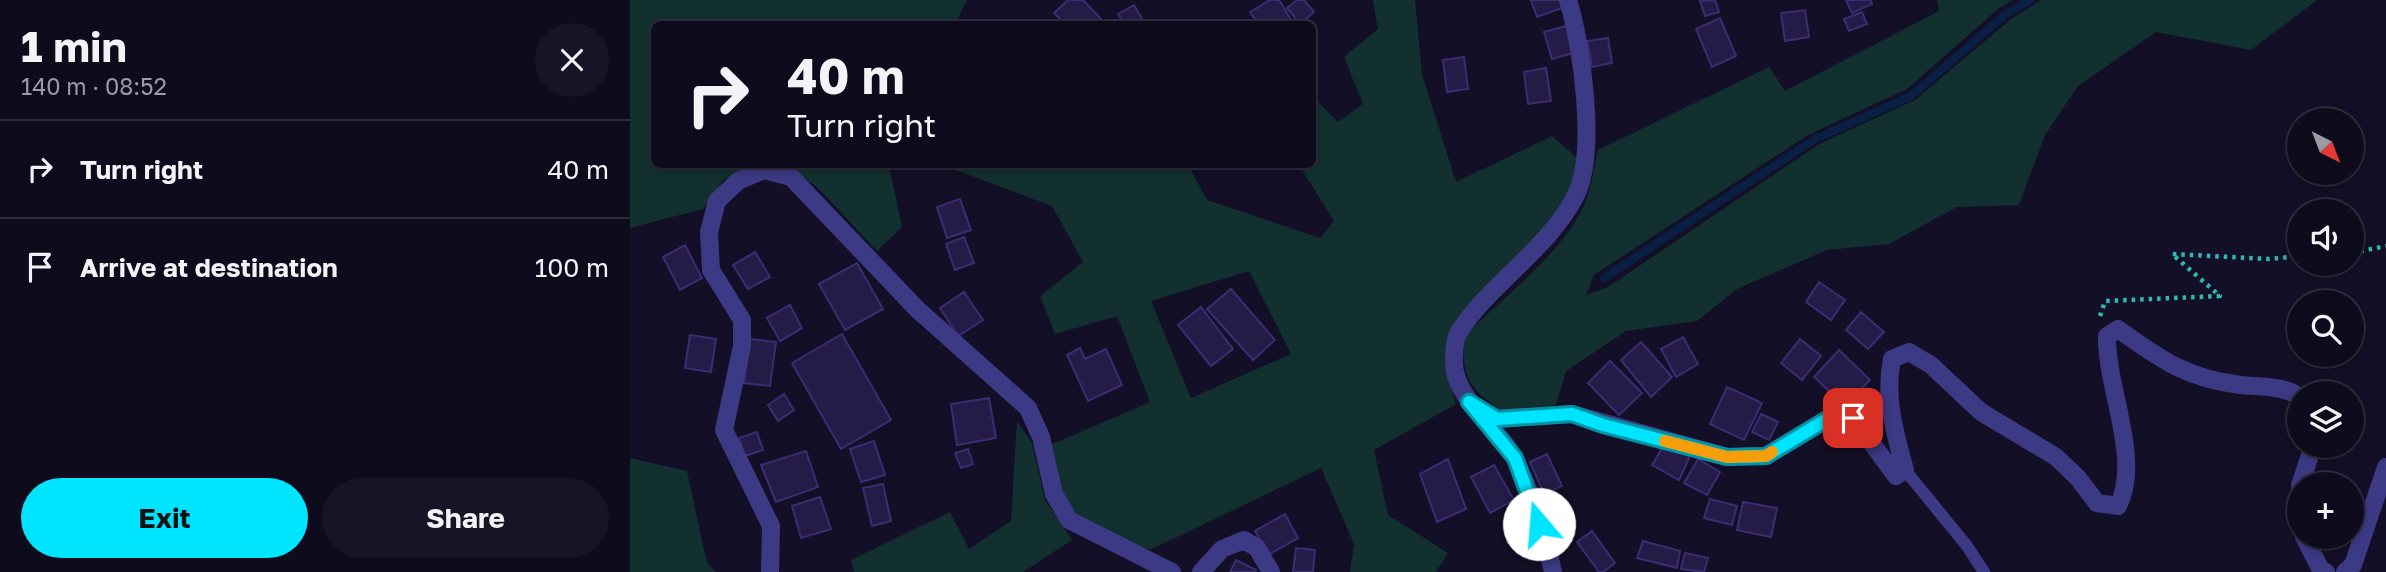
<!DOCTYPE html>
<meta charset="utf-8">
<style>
:root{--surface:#0e0b1c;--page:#171425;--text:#f1f3f6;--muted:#9b9ba3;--line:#2e2b3b;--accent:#00e5ff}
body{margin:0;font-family:"Golos Text",sans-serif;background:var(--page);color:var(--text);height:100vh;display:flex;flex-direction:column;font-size:26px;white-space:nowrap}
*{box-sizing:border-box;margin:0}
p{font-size:23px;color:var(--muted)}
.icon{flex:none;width:38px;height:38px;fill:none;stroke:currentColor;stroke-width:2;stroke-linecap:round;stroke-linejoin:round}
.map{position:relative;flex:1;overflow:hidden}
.drawer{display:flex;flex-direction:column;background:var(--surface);width:630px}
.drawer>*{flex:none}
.guide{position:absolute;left:21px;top:21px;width:665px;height:147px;border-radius:10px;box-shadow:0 4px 10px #0003,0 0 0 2px var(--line);background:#0e0b1c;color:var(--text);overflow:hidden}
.needle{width:46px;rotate:138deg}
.fabs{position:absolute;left:1657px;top:108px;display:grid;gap:14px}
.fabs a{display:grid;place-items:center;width:77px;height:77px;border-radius:50%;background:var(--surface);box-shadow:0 4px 10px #0003,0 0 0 2px var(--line);font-size:35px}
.pin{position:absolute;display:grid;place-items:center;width:60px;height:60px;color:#fff;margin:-30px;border-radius:14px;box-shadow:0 4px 10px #0006}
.me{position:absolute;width:77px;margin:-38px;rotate:342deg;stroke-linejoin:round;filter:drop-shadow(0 0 5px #0008)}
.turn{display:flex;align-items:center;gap:24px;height:147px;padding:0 21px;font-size:32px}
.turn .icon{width:91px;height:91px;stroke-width:2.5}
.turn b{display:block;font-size:49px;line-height:60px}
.round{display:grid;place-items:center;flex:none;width:74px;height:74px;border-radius:37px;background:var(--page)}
.overview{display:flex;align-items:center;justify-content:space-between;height:119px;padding:0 21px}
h1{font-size:42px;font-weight:700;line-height:52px}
.primary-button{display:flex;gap:14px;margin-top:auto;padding:14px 21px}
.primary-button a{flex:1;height:80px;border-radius:42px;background:var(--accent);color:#111;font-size:28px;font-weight:700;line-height:80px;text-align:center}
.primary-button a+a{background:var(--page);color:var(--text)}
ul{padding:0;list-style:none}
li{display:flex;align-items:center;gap:21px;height:98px;padding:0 21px;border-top:2px solid var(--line)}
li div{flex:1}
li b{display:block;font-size:26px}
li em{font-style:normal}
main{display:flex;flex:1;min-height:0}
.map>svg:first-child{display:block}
.green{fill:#12302f;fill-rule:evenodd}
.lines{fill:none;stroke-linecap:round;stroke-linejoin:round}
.stream{stroke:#0a1f44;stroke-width:8}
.building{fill:#241b47;stroke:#3b2d73;stroke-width:2}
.path{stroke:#2fb8b0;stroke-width:4.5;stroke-dasharray:3.5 5;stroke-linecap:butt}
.lane{stroke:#3d3a85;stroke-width:12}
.street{stroke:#3d3a85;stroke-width:18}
.route-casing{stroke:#0095a6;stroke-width:18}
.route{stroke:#00e5ff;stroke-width:12}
.slow{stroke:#f59e0b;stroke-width:12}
</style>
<main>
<section class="drawer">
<div class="overview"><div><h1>1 min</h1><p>140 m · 08:52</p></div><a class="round"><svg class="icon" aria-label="close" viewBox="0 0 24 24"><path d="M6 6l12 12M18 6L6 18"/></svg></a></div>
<ul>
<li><svg class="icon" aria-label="right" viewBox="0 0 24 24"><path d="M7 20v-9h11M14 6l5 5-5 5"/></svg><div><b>Turn right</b></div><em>40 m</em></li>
<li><svg class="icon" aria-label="arrive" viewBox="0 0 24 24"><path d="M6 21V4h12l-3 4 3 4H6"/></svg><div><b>Arrive at destination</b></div><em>100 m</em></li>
</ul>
<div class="primary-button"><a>Exit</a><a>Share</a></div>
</section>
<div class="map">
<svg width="1756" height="572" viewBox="0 0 1756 572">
<rect width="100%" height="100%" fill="#130f26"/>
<path class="green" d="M0 0H337L325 24H24V164L126 165 93 180 73 209 0 228Z
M743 0H785L792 74 826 182 922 136 948 159 939 195 919 225 822 332 815 366 826 404 744 450 758 515 818 553 806 572H720L724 544 691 468 520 550C491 539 448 529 434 497 427 481 425 462 420 445L520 402 487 316 425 334 410 296 453 262 422 206 312 165H558L577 200 690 238 704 221 669 165 682 164 683 97 708 122 733 104 714 57 748 29ZM619 271 661 354 561 398 521 301Z
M1307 0H1383L1368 9 1277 89 1178 135 964 275 956 295 978 287 1189 144 1285 100 1381 19 1411 0H1687L1621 50 1526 32 1448 86 1415 135 1389 205 1327 207 1259 244 1197 250 1107 289 1067 321 996 331 936 371 926 405 872 411C838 388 832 377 834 337 872 297 939 249 957 198 962 183 964 165 968 150L1139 67 1155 91 1309 11Z
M135 165H259L272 227 247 251 187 187 159 167Z
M387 421 402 443 415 500 442 540 393 572H224L221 560 320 512 339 549 381 521Z
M0 458 57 471 77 563 86 572H0Z"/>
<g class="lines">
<path class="stream" d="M974 278 1185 139 1281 96 1376 14 1400 0"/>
</g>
<path class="building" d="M438 0H453L474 22 435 24 424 13Z
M640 0H649L663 23 628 24 620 12Z
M667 0H674L684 12 670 24 657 8Z
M901 0H929L932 8 907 17Z
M1085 0 1089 12 1075 16 1070 1Z
M1216 0H1241L1242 4 1222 13Z
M504 5 515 24H494L488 14Z
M1175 10 1179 37 1155 41 1151 13Z
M1232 12 1237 24 1219 31 1214 19Z
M1090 18 1106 56 1082 67 1066 29Z
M936 26 943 53 922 59 914 32Z
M978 38 982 63 962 67 957 41Z
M834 57 838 89 817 92 813 60Z
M916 68 921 101 898 104 894 72Z
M330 199 341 230 317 238 307 207Z
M334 237 344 263 325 270 316 244Z
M55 245 72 278 50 290 33 257Z
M125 252 140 277 118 289 103 265Z
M227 263 253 309 215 330 189 284Z
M1189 282 1215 300 1201 320 1176 302Z
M601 289 645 340 623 360 577 309Z
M334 292 353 320 328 336 310 308Z
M160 305 172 328 150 341 137 318Z
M571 307 603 349 581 366 548 325Z
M1231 312 1254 332 1238 349 1216 330Z
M212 334 261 420 211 449 162 363Z
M60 335 86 339 81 372 55 368Z
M1053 337 1068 364 1046 377 1031 349Z
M120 339 146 342 140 386 114 383Z
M1170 339 1191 356 1172 380 1151 363Z
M1011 342 1042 377 1021 397 991 360Z
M450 348 455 359 476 349 492 385 458 401 437 355Z
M1209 350 1240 380 1215 406 1184 377Z
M980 361 1012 393 989 415 958 383Z
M1097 387 1132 403 1114 440 1080 424Z
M154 394 164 410 148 421 138 405Z
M359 398 366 438 327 445 321 404Z
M1131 414 1148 422 1139 440 1122 432Z
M127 432 133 450 115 456 109 438Z
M244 441 255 475 231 482 220 449Z
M1033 447 1060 456 1049 480 1022 465Z
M338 449 343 464 331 468 325 453Z
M176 451 188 487 146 502 131 465Z
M917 454 932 486 914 494 900 462Z
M818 459 836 509 807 522 790 474Z
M1068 459 1090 472 1077 495 1054 483Z
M864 465 884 500 860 513 841 477Z
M253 484 261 521 242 526 233 488Z
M190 497 201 529 171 538 162 506Z
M1080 499 1107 506 1102 525 1074 518Z
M1113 502 1147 508 1141 537 1107 530Z
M655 514 668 538 638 555 625 531Z
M962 531 985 563 973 572H969L947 542Z
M1013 541 1050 551 1047 568 1007 558Z
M666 548 685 550 683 572H663Z
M1055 553 1078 558 1074 572 1051 569Z
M606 560 626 570 624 572H600Z"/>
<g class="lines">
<path class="path" d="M1722 253 1756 246
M1470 316 1475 301 1590 296 1542 254 1639 259 1670 256"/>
<path class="lane" d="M1275 470 1337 546 1354 572"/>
<path class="street" d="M839 402 867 419 942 414 1097 457 1136 456 1199 418H1223L1266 476 1275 470C1265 432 1254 399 1262 359L1279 352 1301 365 1351 412 1426 457 1448 478 1467 503 1488 506C1512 459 1476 388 1477 336L1488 329C1531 360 1558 379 1611 385 1628 387 1657 385 1670 398
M1670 485 1683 446
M1670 489 1666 505 1670 518
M1674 537 1691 570 1696 572
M140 572 141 526 94 430 112 346V320L81 270 79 232 87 201 108 181 134 170 161 177 287 309 398 408 411 437 424 494 439 520 542 572
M571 572 592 549 614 540 627 548 641 572
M923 572C915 535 902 495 886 461 872 431 824 399 824 363 824 355 824 339 829 332 862 281 918 250 946 195 967 152 952 45 938 0
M1715 572 1723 565 1756 467"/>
</g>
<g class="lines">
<defs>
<path id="route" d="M909 524 885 458 839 402 867 419 942 414 973 425 1097 457 1136 456 1199 418H1223"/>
</defs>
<use href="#route" class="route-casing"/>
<use href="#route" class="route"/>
<path class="slow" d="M1035 441 1097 457 1136 456 1142 452"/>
</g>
</svg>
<div class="fabs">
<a><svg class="needle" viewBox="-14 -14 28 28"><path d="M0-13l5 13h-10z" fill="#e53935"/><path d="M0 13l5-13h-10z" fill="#9b9ba3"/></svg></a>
<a><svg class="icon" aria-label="sound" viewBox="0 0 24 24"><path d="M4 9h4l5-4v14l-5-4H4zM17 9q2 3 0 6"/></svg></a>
<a><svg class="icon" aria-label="search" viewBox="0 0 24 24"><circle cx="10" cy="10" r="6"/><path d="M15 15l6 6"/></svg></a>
<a><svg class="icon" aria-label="layers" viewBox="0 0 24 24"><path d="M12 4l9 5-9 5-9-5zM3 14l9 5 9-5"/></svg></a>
<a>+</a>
</div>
<div class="pin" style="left:1223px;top:418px;background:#d93025"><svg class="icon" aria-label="arrive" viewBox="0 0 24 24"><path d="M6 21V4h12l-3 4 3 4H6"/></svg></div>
<svg class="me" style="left:909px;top:524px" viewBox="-20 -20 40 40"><circle r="19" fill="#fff"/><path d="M0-13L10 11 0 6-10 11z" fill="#00e5ff"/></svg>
<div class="guide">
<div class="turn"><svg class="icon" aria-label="right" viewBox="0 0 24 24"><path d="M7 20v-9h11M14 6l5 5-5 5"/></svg><div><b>40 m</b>Turn right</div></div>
</div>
</div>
</main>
